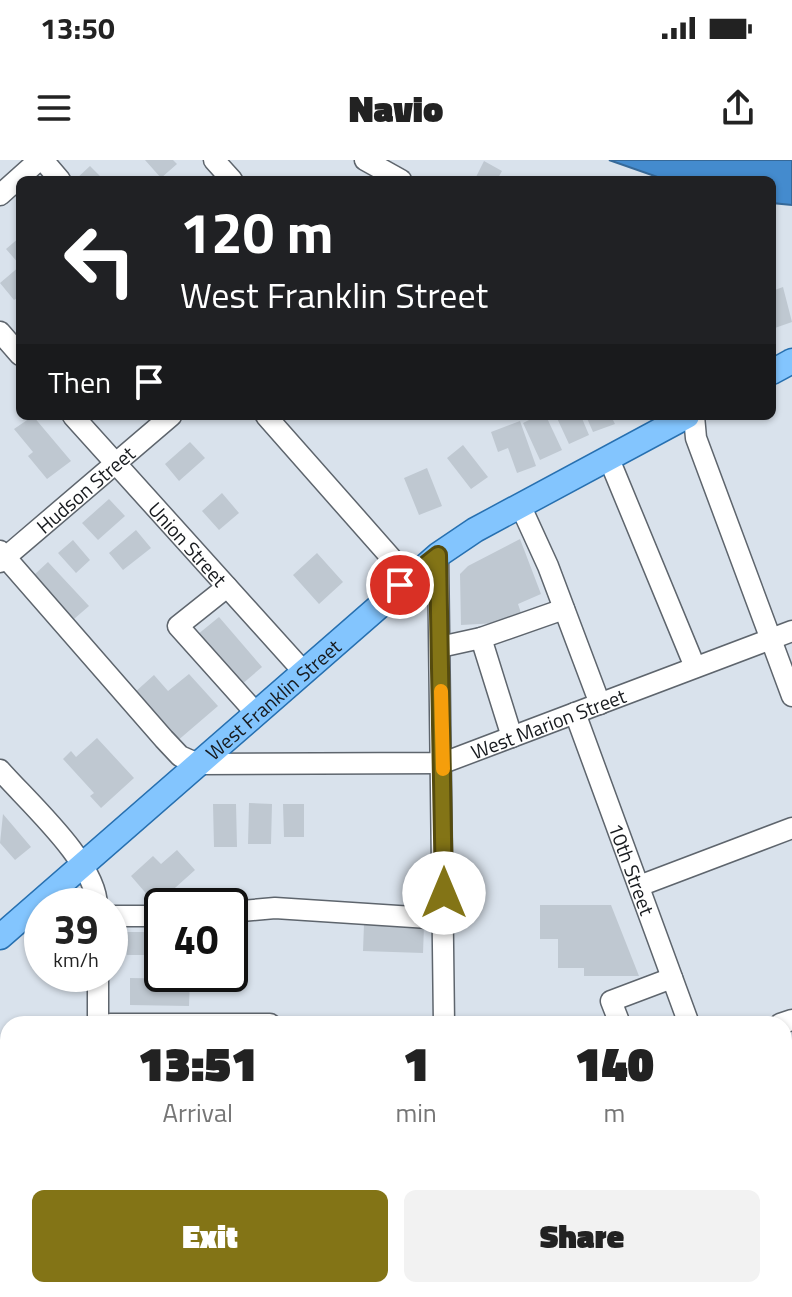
<!DOCTYPE html>
<style>
:root{--surface:#fff;--page:#f2f2f2;--text:#222;--muted:#767676;--accent:#837416}
body{margin:0;font-family:"Titillium Web",sans-serif;background:var(--page);color:var(--text);height:100vh;display:flex;flex-direction:column;font-size:30px;white-space:nowrap}
*{box-sizing:border-box;margin:0}
p{font-size:26px;color:var(--muted)}
.icon{flex:none;width:44px;height:44px;fill:none;stroke:currentColor;stroke-width:2;stroke-linecap:round;stroke-linejoin:round}
.map{position:relative;flex:1;overflow:hidden}
.details{position:absolute;left:0px;top:856px;width:792px;height:282px;display:flex;flex-direction:column;background:var(--surface);border-radius:24px 24px 0 0;box-shadow:0 2px 6px #0004}
.details>*{flex:none}
.banner{position:absolute;left:16px;top:16px;width:760px;height:244px;border-radius:12px;box-shadow:0 2px 6px #0004;background:#202124;color:#fff;overflow:hidden}
.speed{position:absolute;left:24px;top:728px;display:flex;gap:16px;font-size:40px;font-weight:700;text-align:center}
.speed>*{display:grid;place-content:center;width:104px;height:104px;border-radius:50%;background:var(--surface);box-shadow:0 2px 6px #0004;line-height:1}
.speed small{font-size:20px;font-weight:400}
.speed .limit{border:4px solid #111;border-radius:12px;background:#fff;color:#111}
.pin{position:absolute;display:grid;place-items:center;width:68px;height:68px;color:#fff;margin:-34px;border:4px solid #fff;border-radius:50%;box-shadow:0 2px 8px #0007}
.me{position:absolute;width:88px;margin:-44px;rotate:0deg;stroke-linejoin:round;filter:drop-shadow(0 0 6px #0008)}
.turn{display:flex;align-items:center;gap:28px;height:168px;padding:0 32px;font-size:36px}
.turn .icon{width:104px;height:104px;stroke-width:2.5}
.turn b{display:block;font-size:56px;line-height:68px}
.then{display:flex;align-items:center;height:76px;padding:0 32px;background:#0003;gap:16px;font-size:30px}
.eta{display:flex;justify-content:space-evenly;align-items:center;height:136px;text-align:center}
.eta b{font-size:48px;font-weight:800;line-height:56px}
.cta{display:flex;gap:16px;margin-top:auto;padding:16px 32px}
.cta a{flex:1;height:92px;border-radius:12px;background:var(--accent);color:#fff;font-size:32px;font-weight:800;line-height:92px;text-align:center}
.cta a+a{background:var(--page);color:var(--text)}
.status{display:flex;justify-content:space-between;align-items:center;height:56px;padding:0 40px;background:var(--surface);direction:ltr}
.status svg{height:22px;fill:currentColor}
header{display:flex;justify-content:space-between;align-items:center;height:104px;padding:0 32px;background:var(--surface);font-size:36px;font-weight:800}
.map>svg:first-child{display:block}
.built{fill:#c9d8e7}
.water{fill:#448bce;stroke:#366999;stroke-width:2}
.building{fill:#bfc8d1}
.lines{fill:none;stroke-linecap:round;stroke-linejoin:round}
.minor-casing{stroke:#5e656d;stroke-width:23}
.major-casing{stroke:#2770b0;stroke-width:27}
.minor{stroke:#fff;stroke-width:20}
.major{stroke:#83c5fe;stroke-width:24}
.route-casing{stroke:#554b0e;stroke-width:20}
.route{stroke:#837416;stroke-width:14}
.slow{stroke:#f59e0b;stroke-width:14}
.labels{text-anchor:middle;dominant-baseline:central;stroke-width:6;stroke-linejoin:round;paint-order:stroke}
.street-label{font-size:20px;fill:#171a1e;stroke:#fff}
</style>
<div class="status"><b>13:50</b><svg viewBox="0 0 49 12"><path d="M0 12V9h3v3zM5 12V6h3v6zM10 12V3h3v9zM15 12V0h3v12zM26 1h20v11H26zM47 4h2v5h-2z"/></svg></div>
<header><svg class="icon" aria-label="menu" viewBox="0 0 24 24"><path d="M4 6h16M4 12h16M4 18h16"/></svg>Navio<svg class="icon" aria-label="share" viewBox="0 0 24 24"><path d="M12 15V3M7 8l5-5 5 5M5 13v7h14v-7"/></svg></header>
<div class="map">
<svg width="792" height="1137" viewBox="0 0 792 1137">
<rect width="100%" height="100%" fill="#d9e2ec"/>
<path class="built" d="M459 1130H778L781 1137H459Z"/>
<path class="water" d="M609 0H792V45L772 43V20H666Z"/>
<path class="building" d="M145 0H173L177 4 161 18Z
M484 1 502 11 497 20 476 17Z
M90 6 104 20H75Z
M20 77V105L6 89Z
M20 106V136L14 140 0 123Z
M783 127 792 162 772 169V131Z
M33 256 71 301 47 319 28 296 33 292 14 269Z
M537 256H546L562 290 540 300 523 263Z
M556 256H581L589 275 569 284Z
M586 256H611L615 264 593 272Z
M520 261 536 306 517 313 508 288 498 292 491 272Z
M190 282 205 298 179 321 165 304Z
M463 285 488 317 471 329 447 298Z
M427 308 442 346 419 355 404 318Z
M222 333 239 353 219 370 202 351Z
M109 339 125 356 98 380 82 363Z
M136 370 151 388 123 410 109 393Z
M520 379 541 434 518 444 521 453 498 463 461 465 460 414 468 406Z
M73 380 90 400 76 413 58 393Z
M317 393 343 422 319 444 293 415Z
M48 402 89 446 74 459 34 415Z
M219 457 262 507 241 525 197 475Z
M189 514 218 546 176 582 134 533 154 515 168 531Z
M97 578 134 618 101 648 90 636 94 633 63 599 71 591 76 597Z
M249 643 272 644 271 684H248Z
M213 644H236L237 687H214Z
M283 644H304V677H284Z
M3 654 31 687 15 700 0 683Z
M177 690 195 710 156 745 131 716 153 696 161 704Z
M540 745H611L639 816H584V808H558V779H540Z
M364 764 424 765 423 793 363 791Z
M127 772H162V795H127Z
M130 818 190 819 189 846 130 845Z
M0 1038 8 1043V1074H0Z
M0 1088H8V1117L0 1116Z
M520 1130H614L617 1137H523Z"/>
<g class="lines">
<defs>
<g id="minor">
<path d="M43 0 60 20"/>
<path d="M214 0 232 20"/>
<path d="M365 0 401 20"/>
<path d="M0 35 39 0"/>
<path d="M0 172 20 195"/>
<path id="s1" d="M73 256 303 511"/>
<path d="M266 256 409 418"/>
<path d="M694 256 696 278 792 536"/>
<path d="M609 299 695 507"/>
<path d="M521 347 548 406 600 544"/>
<path id="s2" d="M0 391 164 579 180 596 198 604 443 603 792 471"/>
<path d="M438 395 444 864"/>
<path id="s3" d="M0 402 171 256"/>
<path d="M227 427 178 466 255 552"/>
<path d="M481 478 512 577"/>
<path d="M440 487 481 478 564 449"/>
<path id="s4" d="M575 553 689 864"/>
<path d="M0 610C29 643 97 703 97 746"/>
<path d="M639 726 792 668"/>
<path d="M230 752 275 748 444 759"/>
<path d="M110 756H162"/>
<path d="M98 814V864"/>
<path d="M110 864H270"/>
<path d="M620 864 611 841 672 818"/>
<path d="M780 864 792 860"/>
<path d="M0 949 8 941"/>
<path d="M0 991H8"/>
<path d="M784 1029 792 1026"/>
<path d="M784 1106 792 1128"/>
<path d="M447 1130V1137"/>
<path d="M668 1130 671 1137"/>
<path d="M730 1130 733 1137"/>
<path d="M0 1133 382 1137"/>
</g>
<g id="major">
<path d="M772 212 792 201"/>
<path id="s5" d="M0 777 438 395 475 370 687 256"/>
</g>
</defs>
<use href="#minor" class="minor-casing"/>
<use href="#major" class="major-casing"/>
<use href="#minor" class="minor"/>
<use href="#major" class="major"/>
</g>
<g class="lines">
<defs>
<path id="route" d="M400 425 438 395 444 733"/>
</defs>
<use href="#route" class="route-casing"/>
<use href="#route" class="route"/>
<path class="slow" d="M441 531 443 609"/>
</g>
<g class="labels">
<g class="street-label">
<text stroke="none"><textPath href="#s3" startOffset="112">Hudson Street</textPath></text>
<text stroke="none"><textPath href="#s1" startOffset="172">Union Street</textPath></text>
<text stroke="none"><textPath href="#s5" startOffset="362">West Franklin Street</textPath></text>
<text stroke="none"><textPath href="#s2" startOffset="650">West Marion Street</textPath></text>
<text stroke="none"><textPath href="#s4" startOffset="166">10th Street</textPath></text>
</g>
</g>
</svg>
<div class="speed"><div>39<small>km/h</small></div><div class="limit">40</div></div>
<div class="pin" style="left:400px;top:425px;background:#d93025"><svg class="icon" aria-label="arrive" viewBox="0 0 24 24"><path d="M6 21V4h12l-3 4 3 4H6"/></svg></div>
<svg class="me" style="left:444px;top:733px" viewBox="-20 -20 40 40"><circle r="19" fill="#fff"/><path d="M0-13L10 11 0 6-10 11z" fill="#837416"/></svg>
<div class="banner">
<div class="turn"><svg class="icon" aria-label="left" viewBox="0 0 24 24"><path d="M17 20v-9H6M10 6l-5 5 5 5"/></svg><div><b>120 m</b>West Franklin Street</div></div>
<div class="then">Then<svg class="icon" aria-label="arrive" viewBox="0 0 24 24"><path d="M6 21V4h12l-3 4 3 4H6"/></svg></div>
</div>
<section class="details">
<div class="eta">
<div><b>13:51</b><p>Arrival</p></div>
<div><b>1</b><p>min</p></div>
<div><b>140</b><p>m</p></div>
</div>
<div class="cta"><a>Exit</a><a>Share</a></div>
</section>
</div>
